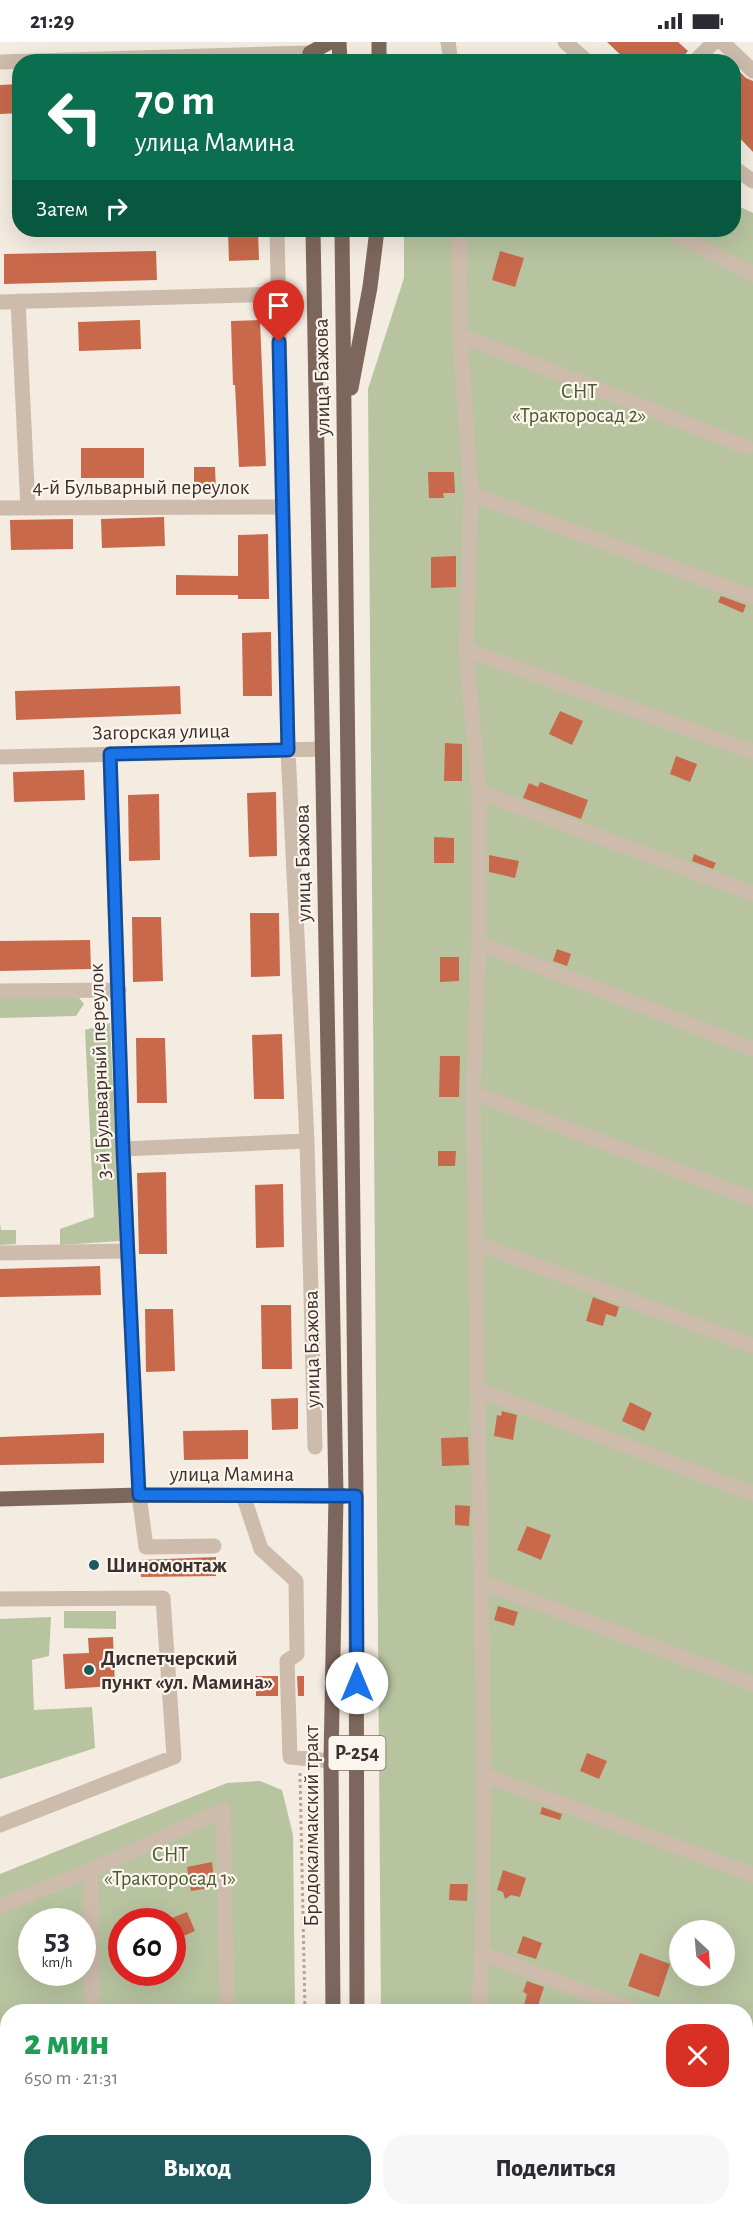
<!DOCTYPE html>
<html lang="ru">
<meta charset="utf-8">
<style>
:root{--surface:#fff;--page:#f7f7f7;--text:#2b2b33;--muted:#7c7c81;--accent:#1f5a5e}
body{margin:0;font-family:"Alegreya Sans",sans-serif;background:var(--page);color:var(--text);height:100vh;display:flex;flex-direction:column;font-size:22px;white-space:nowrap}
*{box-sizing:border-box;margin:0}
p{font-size:20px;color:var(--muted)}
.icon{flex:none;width:33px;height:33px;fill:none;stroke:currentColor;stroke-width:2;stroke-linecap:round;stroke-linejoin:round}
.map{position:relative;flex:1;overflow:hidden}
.details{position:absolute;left:0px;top:1962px;width:753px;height:212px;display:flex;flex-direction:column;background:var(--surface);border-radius:24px 24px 0 0;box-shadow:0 6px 24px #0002}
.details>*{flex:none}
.hud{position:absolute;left:12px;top:12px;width:729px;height:183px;border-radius:24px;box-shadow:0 6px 24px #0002;background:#0b6e4f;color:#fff;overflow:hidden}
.needle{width:39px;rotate:154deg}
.buttons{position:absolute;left:669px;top:1878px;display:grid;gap:12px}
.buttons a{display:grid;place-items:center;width:66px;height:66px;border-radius:50%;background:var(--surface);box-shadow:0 6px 24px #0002;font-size:30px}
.speed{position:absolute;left:18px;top:1866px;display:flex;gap:12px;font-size:30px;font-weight:700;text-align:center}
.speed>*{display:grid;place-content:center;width:78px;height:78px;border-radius:50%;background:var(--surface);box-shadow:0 6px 24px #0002;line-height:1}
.speed small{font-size:15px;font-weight:400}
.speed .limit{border:9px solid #d22;background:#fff;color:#111}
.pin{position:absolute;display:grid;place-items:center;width:51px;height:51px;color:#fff;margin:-62px -26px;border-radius:50% 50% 50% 0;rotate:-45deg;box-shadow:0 0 6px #0007}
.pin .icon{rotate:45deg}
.me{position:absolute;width:66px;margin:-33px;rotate:0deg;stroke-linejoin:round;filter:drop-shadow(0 0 4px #0008)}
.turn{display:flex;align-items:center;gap:21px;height:126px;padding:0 24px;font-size:27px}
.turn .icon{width:78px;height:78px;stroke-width:2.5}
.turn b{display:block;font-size:42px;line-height:51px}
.then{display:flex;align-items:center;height:57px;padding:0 24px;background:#0003;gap:12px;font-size:22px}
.round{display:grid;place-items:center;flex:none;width:63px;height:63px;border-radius:24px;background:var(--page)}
.summary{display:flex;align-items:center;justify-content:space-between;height:102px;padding:0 24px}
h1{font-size:36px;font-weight:800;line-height:45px;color:#1e9e55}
.primary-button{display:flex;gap:12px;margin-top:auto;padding:12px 24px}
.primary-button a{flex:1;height:69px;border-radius:24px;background:var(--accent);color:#fff;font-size:24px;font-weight:800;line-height:69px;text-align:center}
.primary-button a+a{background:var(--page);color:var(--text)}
.status{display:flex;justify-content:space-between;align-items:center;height:42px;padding:0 30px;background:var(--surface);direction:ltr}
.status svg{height:16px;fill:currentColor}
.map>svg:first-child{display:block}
.green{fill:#b8c4a0;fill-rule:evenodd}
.building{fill:#c8694b}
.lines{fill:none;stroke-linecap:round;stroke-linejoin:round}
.path{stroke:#b9a596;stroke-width:3;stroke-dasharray:3 3;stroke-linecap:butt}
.minor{stroke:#cdbbac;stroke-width:15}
.major{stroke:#7d675c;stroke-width:15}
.route-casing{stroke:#114b97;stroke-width:15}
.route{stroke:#1a73e8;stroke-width:10}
.poi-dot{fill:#1f5a5e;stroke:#fbf5ee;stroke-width:2}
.labels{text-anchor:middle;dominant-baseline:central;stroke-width:4.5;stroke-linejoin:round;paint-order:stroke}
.shield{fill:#fbf5ee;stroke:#756b66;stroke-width:1.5}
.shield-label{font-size:20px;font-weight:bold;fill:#3b302b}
.street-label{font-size:21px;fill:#3b302b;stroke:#fbf5ee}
.park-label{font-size:21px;fill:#4a5a2e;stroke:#fbf5ee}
.poi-label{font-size:21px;font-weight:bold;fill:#3b302b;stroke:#fbf5ee;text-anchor:start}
</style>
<div class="status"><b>21:29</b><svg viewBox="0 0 49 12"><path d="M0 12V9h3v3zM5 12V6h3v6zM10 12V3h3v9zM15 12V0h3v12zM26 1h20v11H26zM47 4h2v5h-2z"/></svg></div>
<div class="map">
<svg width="753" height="2173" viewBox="0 0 753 2173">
<rect width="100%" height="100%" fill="#f4ebe1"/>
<path class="green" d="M734 162 753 171V2173H433V2166H746V1970L381 1969 368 347 404 236V188H734ZM680 1888H724V1934H680Z
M76 952 84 962 76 974 0 976V955Z
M110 981 120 1199 60 1203V1187L94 1175 85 988Z
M0 1181 1 1188H16V1202L0 1203Z
M64 1569H116V1587L64 1586Z
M51 1575 49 1614 32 1618 34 1668 92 1665 95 1706 0 1737V1577Z
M260 1739 282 1748 293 1793 295 1969 8 1970V2166H298V2173H0V1832L227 1741ZM32 1880H82V1930H32ZM122 1880H172V1930H122Z
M385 2166H428L418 2173H384Z"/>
<path class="building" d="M607 0H678L688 9 679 20H628Z
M734 24 746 36 753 39V110L734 90Z
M20 42V71L0 72V43Z
M228 188H258L259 218 229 219Z
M156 209 157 238 4 242V212Z
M500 209 524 216 515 245 492 238Z
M140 278 141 307 79 309 78 280Z
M260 278 266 424 239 425 235 343H233L231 279Z
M81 406H144V436H81Z
M194 425H215L216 449 194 450Z
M428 430H454L455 451H443L444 456H429Z
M164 475 165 504 102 506 101 477Z
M73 477V507L11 508 10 478Z
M268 492 269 557H238V553H176V533L238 534V493Z
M456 514V545L431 546V515Z
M721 554 746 563 743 571 718 560Z
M271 590 272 654H243L242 591Z
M180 644 181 672 16 678 15 649Z
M560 669 583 679 572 703 549 692Z
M445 701 462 702V739H444Z
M676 714 697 722 690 740 670 732Z
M84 728 85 758 14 760 13 730Z
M540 740 588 758 581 777 523 756 529 741 538 745Z
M276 750 277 814 249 815 247 751Z
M159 752 160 818 129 819 128 753Z
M434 795 454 796V821H434Z
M694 812 716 821 713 827 692 819Z
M489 813 519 819 515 836 489 830Z
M250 871H279L280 934 251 935Z
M132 875H161L163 939 133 940Z
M90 898 91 927 0 929V899Z
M557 907 571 912 567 924 553 919Z
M440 915H459V939L440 940Z
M282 992 284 1057H254L252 993Z
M136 996H165L167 1061H137Z
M440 1014H460L459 1055H439Z
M438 1109H456L455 1124H438Z
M166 1130 167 1212H139L137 1131Z
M283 1142 284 1205 256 1206 255 1143Z
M100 1224 101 1253 0 1255V1227Z
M593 1255 619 1265 616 1275 606 1272 603 1284 586 1279Z
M261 1263H291L292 1327H262Z
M145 1267H173L175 1329 146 1330Z
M298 1356V1387L272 1388 271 1357Z
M630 1360 652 1371 644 1389 622 1379Z
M502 1369 517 1373 513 1398 494 1394 497 1373 501 1374Z
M248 1388V1417L184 1418 183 1389Z
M104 1391V1421L0 1423V1395Z
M468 1395 469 1423 442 1424 441 1396Z
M455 1463 470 1464 469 1484 455 1483Z
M527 1484 551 1493 541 1518 517 1508Z
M216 1515V1534L141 1535 140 1518Z
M498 1564 518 1570 514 1584 494 1578Z
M113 1595 115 1644 65 1647 63 1612 89 1611 88 1596Z
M256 1634H278V1654H256Z
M297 1634H304V1654H298Z
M587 1711 607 1719 599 1737 580 1729Z
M542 1765 562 1772 560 1778 540 1772Z
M212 1820 215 1845 191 1849 187 1825Z
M503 1828 526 1836 520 1855 511 1853 505 1857 503 1850 497 1848Z
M450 1842H468L467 1859 449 1858Z
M187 1870 195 1889 172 1899V1876Z
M523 1894 542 1901 536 1917 517 1911Z
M640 1911 670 1922 659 1955 628 1944Z
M527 1939 544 1945 537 1967 524 1963 527 1952 523 1950Z"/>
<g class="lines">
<path class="path" d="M300 1731 305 1970
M308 2166V2173"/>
<path class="minor" d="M448 0 451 20
M565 0 588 20
M722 0 753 29
M0 20 310 11
M694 20 714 0
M734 126 753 139
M277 188 288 708 307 1099 315 1405
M459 188 460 293 471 452 466 608 479 750V901L473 1051 484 1733 482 1911 479 1970
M666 188 753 232
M18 259 28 466
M0 260 278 252
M460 293 746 405
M471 452 753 555
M0 466 283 465
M466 608 753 710
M110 712 123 1107 139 1453 146 1505 214 1504
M0 715 322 707
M479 750 753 852
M479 901 753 1007
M0 949 119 948
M473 1051 753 1157
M123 1107 307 1099
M476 1201 753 1304
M0 1211 127 1209
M479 1348 753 1452
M243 1453 261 1507 296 1539 297 1612 287 1619 290 1715 331 1719
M482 1540 753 1642
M0 1557 163 1556 174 1715 0 1783
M484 1733 753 1833
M91 1828 92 1970
M0 1864 91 1828 223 1768 227 1970
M482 1911 638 1970
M746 2010 753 2013
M94 2166V2173
M231 2166V2173
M471 2166V2173
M653 2166 672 2173"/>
<path class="major" d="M339 0 340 20
M310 11 330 0
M379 20V0
M313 188 336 1454 331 1719 333 1970
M342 188 356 1453 357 1970
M351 346 370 245 377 188
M0 1457 139 1453 344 1454
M334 2166V2173
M358 2173V2166"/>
</g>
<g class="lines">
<defs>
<path id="route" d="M279 300 288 708 110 712 123 1107 139 1453 356 1454 357 1641"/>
</defs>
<use href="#route" class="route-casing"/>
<use href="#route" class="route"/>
</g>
<g class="poi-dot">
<circle cx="94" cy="1523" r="6"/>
<circle cx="89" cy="1628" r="6"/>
</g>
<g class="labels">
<rect class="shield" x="328.5" y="1694" width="57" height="34" rx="4.5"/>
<g class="shield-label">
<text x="357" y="1711">Р-254</text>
</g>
<g class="street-label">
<text transform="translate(322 335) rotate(-91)">улица Бажова</text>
<text x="141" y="445">4-й Бульварный переулок</text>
<text transform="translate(161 690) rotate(-1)">Загорская улица</text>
<text transform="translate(303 821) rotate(-91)">улица Бажова</text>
<text transform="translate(100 1029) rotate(-92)">3-й Бульварный переулок</text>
<text transform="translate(312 1307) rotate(-91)">улица Бажова</text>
<text x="232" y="1432">улица Мамина</text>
<text transform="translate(311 1784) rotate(-90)">Бродокалмакский тракт</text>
</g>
<g class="park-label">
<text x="579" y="349">СНТ<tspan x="579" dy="24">«Тракторосад 2»</tspan></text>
<text x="170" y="1812">СНТ<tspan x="170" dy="24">«Тракторосад 1»</tspan></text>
</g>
<g class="poi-label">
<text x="106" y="1523">Шиномонтаж</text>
<text x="101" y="1616">Диспетчерский<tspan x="101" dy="24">пункт «ул. Мамина»</tspan></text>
</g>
</g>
</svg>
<div class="buttons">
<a><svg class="needle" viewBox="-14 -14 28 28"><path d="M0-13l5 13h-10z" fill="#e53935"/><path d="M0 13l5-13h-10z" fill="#7c7c81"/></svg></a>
</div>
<div class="speed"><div>53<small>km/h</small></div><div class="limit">60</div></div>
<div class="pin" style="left:279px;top:300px;background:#d93025"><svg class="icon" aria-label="arrive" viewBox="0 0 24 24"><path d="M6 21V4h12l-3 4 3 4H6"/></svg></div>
<svg class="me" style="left:357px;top:1641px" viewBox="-20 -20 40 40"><circle r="19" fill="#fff"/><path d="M0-13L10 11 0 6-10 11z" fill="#1a73e8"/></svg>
<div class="hud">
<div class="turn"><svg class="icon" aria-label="left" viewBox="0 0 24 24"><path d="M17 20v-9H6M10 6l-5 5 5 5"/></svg><div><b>70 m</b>улица Мамина</div></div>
<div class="then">Затем<svg class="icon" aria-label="right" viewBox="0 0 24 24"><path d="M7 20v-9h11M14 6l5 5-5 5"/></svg></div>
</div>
<section class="details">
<div class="summary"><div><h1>2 мин</h1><p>650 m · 21:31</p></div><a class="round" style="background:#d93025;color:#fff"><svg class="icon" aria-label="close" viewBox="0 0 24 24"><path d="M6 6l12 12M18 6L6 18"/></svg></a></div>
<div class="primary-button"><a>Выход</a><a>Поделиться</a></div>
</section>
</div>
